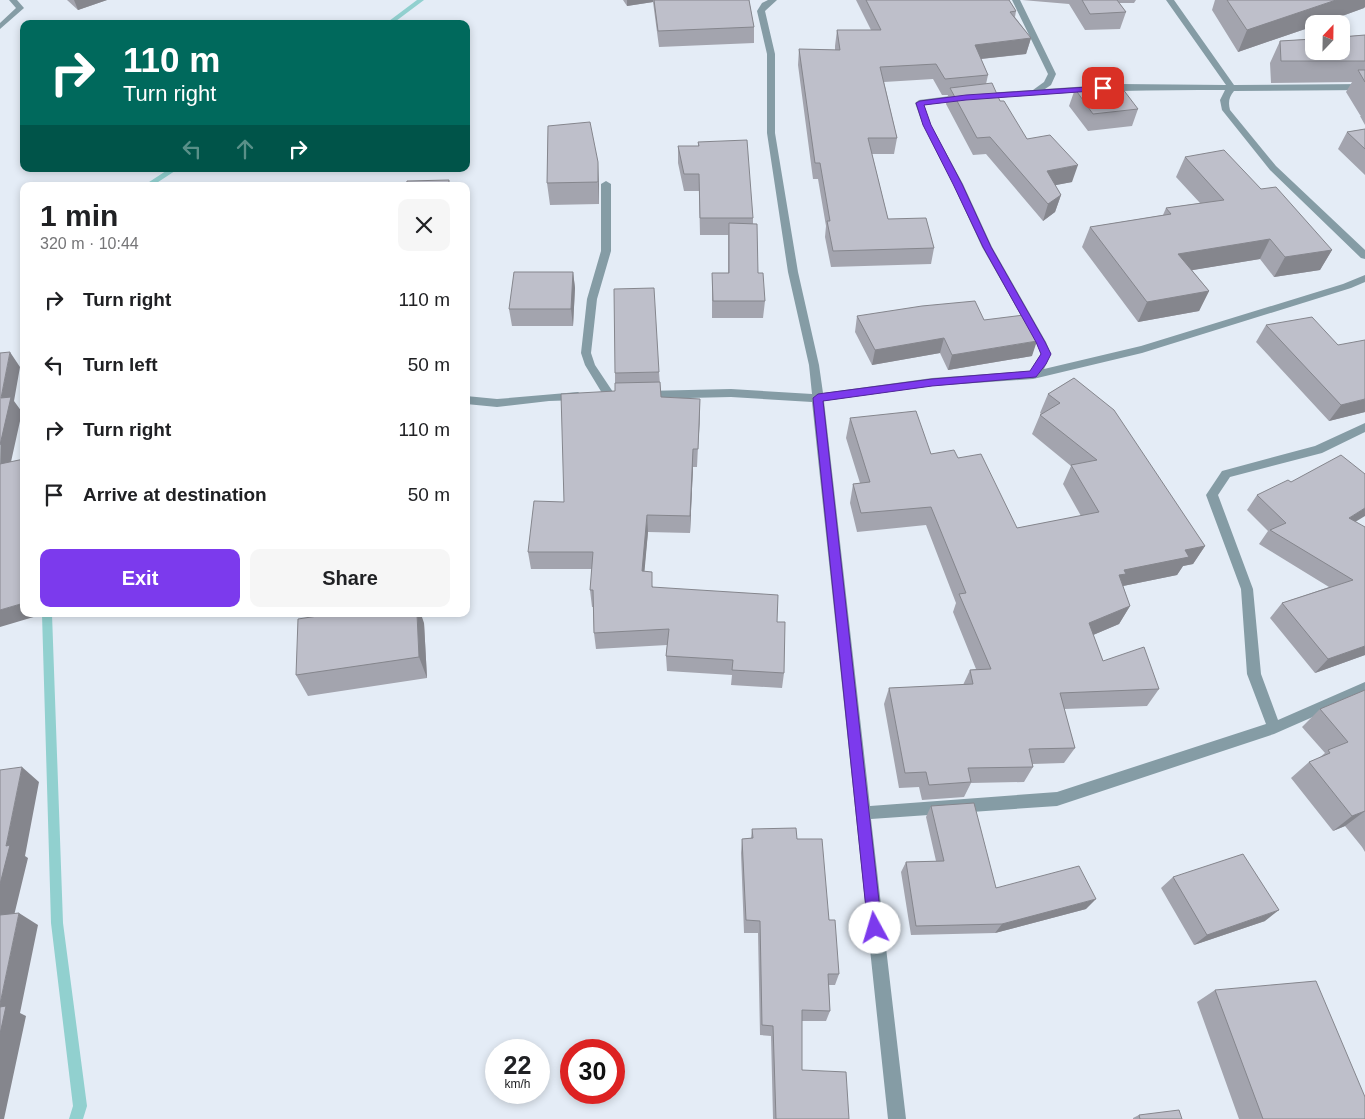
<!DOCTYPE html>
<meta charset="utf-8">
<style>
:root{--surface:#fff;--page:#f6f6f6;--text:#202124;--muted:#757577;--accent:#7c3aed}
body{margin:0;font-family:Arial,sans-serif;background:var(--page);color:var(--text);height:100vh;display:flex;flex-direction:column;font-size:19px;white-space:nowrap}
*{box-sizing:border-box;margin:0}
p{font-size:16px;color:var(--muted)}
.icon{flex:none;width:28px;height:28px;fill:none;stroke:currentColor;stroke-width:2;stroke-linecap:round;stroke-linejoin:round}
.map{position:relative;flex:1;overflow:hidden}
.side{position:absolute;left:20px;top:182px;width:450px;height:435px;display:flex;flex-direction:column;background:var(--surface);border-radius:10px;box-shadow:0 2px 8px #0003}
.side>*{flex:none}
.hud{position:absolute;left:20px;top:20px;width:450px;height:152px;border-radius:10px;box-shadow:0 2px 8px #0003;background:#00695c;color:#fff;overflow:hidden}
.needle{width:32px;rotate:22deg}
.buttons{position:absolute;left:1305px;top:15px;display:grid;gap:10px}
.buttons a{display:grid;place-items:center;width:45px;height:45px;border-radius:10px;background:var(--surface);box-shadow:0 2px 8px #0003;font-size:25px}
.speed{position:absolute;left:485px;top:1039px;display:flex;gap:10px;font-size:25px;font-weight:700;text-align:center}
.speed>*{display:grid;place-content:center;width:65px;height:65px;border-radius:50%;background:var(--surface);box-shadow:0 2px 8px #0003;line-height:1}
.speed small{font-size:12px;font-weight:400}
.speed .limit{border:8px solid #d22;background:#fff;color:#111}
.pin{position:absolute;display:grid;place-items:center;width:42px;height:42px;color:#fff;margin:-21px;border-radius:10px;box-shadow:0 2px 8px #0006}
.me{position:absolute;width:55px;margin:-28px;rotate:354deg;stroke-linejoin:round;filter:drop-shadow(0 0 4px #0008)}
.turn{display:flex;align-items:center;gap:18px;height:105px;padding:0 20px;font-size:22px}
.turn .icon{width:65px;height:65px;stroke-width:2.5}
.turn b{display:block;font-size:35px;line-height:42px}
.lanes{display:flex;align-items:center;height:48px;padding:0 20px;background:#0003;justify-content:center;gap:25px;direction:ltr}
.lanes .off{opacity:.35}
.round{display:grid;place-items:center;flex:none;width:52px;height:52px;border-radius:10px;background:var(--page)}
.overview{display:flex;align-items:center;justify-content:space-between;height:85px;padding:0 20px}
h1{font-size:30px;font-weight:600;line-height:38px}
.primary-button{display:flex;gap:10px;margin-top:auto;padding:10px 20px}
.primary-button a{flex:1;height:58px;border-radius:10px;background:var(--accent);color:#fff;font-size:20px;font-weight:600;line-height:58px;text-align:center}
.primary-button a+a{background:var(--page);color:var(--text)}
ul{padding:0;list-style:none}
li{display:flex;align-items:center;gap:15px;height:65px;padding:0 20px}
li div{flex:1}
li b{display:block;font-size:19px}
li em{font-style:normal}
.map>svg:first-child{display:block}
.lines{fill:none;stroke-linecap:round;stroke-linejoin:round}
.stream{fill:#91d0cf;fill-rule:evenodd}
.minor{fill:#859ca5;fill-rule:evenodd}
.wall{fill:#a3a4ae}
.shaded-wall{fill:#85868d}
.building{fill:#bebfca;stroke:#85868d}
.route{fill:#7c3aed;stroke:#51269a}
</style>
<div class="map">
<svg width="1365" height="1119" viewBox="0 0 1365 1119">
<rect width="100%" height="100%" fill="#e4ecf6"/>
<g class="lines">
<path class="stream" d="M417 0H424L392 24H385Z
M169 169H178L152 186H143Z
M42 614H52L63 923 87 1106 83 1119H69L73 1106 51 923Z"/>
<path class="minor" d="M9 0H17L24 8 0 29V23L16 8Z
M768 0H777L765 11 775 54V133L798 272 819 365 823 393 932 378 1030 371 1041 354 1036 342 982 247 953 184 923 125 915 103 919 100 966 94 1033 90 1044 82 1048 74 1012 0H1020L1056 74 1051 85 1045 89 1120 84 1226 85 1166 0H1174L1234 85 1365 84V90L1234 91C1229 97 1228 102 1230 110L1276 166 1365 250V259L1361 258 1270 170 1222 110 1220 100 1225 90C1124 90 1024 92 924 105L931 125 963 184 992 247 1046 342 1051 354 1044 369 1141 346 1343 284 1365 275V282L1351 288 1142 353 1033 379 932 386 824 401 870 806 1057 792 1266 724 1247 674 1241 589 1206 495 1222 471 1315 446 1365 423V432L1322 453 1230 477 1218 495 1253 589 1261 674 1278 720 1365 682V694L1274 734 1057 806 871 819 906 1119H888L812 402 731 397 646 399 640 395 646 391 731 389 812 394 809 365 788 272 767 133V54L757 11 762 3Z
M606 181 611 184V251L597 299 591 353 595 365 615 395 609 399 605 398 585 365 581 353 587 299 601 251V184Z
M578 392 584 396 578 400 549 401 497 407 466 404V396L497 399Z"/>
</g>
<path class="wall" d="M67 0H107L78 10Z
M623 0H749L754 27V43L659 47 653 2 627 6Z
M856 0H1009L1016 11 1015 17 1031 38 1026 54 981 59 988 75 986 84 1000 101 1027 139 1072 182 1055 185 1061 195 1055 212 1043 221 986 154 973 155 946 104 948 95H942L933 79 884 82 897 138 894 154H872L888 219 934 248 931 264 831 267 825 237 826 226 818 179H813L798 65 799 49 835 50V46L837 30H871Z
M1022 0H1136L1134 3H1119L1126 12 1120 29 1085 30 1069 4Z
M1215 0H1365L1364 8 1320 24H1314V26L1238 52 1212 10Z
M1365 35V125L1360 116 1361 115H1360L1346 92 1352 82 1271 83 1270 63 1280 41Z
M1075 89 1138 109 1132 126 1088 131 1069 106Z
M548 126 599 184V204L550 205 547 183Z
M1365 129V175L1338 149 1347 132Z
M698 142 753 218V224L758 273 765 301 763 318H712V273H728V235H700L699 191H684L678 163V146H698Z
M1185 157 1261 189 1332 250 1320 270 1274 277 1260 259 1192 270 1209 291 1199 311 1138 322 1082 247 1090 227 1163 215 1166 208 1200 203 1176 177Z
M573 272 575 288 573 326H512L509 309Z
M857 316 984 320 1032 356 948 370 940 353 872 365 855 332Z
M1266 325 1365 412 1329 421 1256 342Z
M659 372 661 397 700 399 697 467H693L690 533 648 532 644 571 653 587 777 622 784 673 782 688 731 685 732 675 667 671 666 656 667 645 596 649 594 633 593 607H592L590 590 592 569H531L528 552 564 502 615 391V373Z
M1074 378 1205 546 1193 564 1183 566 1177 575 1123 586 1130 606 1119 624 1093 635 1103 661 1159 689 1147 706 1064 709 1075 748 1064 763 1033 764V767L1024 782 971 783 964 797 922 800 919 787 899 788 884 704 889 688 963 685 970 670 976 669 953 612 956 603 926 525 857 532 850 503 853 484 860 483 846 438 850 418 931 454 958 458 1017 528 1081 516 1063 484 1071 466 1032 434 1040 415 1041 414 1040 413 1048 394Z
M1291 482 1356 522 1365 655 1315 673 1270 618 1282 603 1329 587 1259 544 1268 531 1247 510 1257 495Z
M424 623 427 678 308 696 296 675Z
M1365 690V852L1362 847 1345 826 1333 831 1291 778 1309 762 1319 758 1325 753 1302 727 1320 709Z
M931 806 996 888 1086 909 995 933 911 935 901 872 906 862 936 861 926 817Z
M752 829 797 839 829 920 839 974 835 985H829L830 1011 826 1021H802V1070L849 1119H773L771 1036 760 1035 758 933H744L741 853 742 839 751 838Z
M1173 877 1265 921 1194 945 1161 888Z
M1215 990 1365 1119H1239L1197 1002Z
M1139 1115 1182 1119H1133V1118Z"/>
<path class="shaded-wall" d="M74 0H107L78 10Z
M627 0H653V2L627 6Z
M1336 0H1365V7L1364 8 1320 24H1314V26L1238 52 1247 30Z
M1031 38 1026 54 971 60 975 45Z
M598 162 599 184V204L598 182Z
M1078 165 1072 182 1041 188 1047 171Z
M1061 195 1055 212 1043 221 1048 204Z
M1270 239 1260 259 1169 274 1178 254Z
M1332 250 1320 270 1274 277 1285 257Z
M573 272 575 288 573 326 571 309Z
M1209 291 1199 311 1138 322 1147 302Z
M944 338 940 353 872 365 875 350Z
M1037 341 1032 356 948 370 952 355Z
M10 352 20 367 14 401 22 412 7 480 0 472 1 398Z
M700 399V417L697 467 698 449Z
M1365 399V412L1329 421 1341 405Z
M693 449V467L690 533V516Z
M1365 508V516L1337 533 1349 518Z
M647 515 648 532 643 588 642 571Z
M24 546V578L23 547Z
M1205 546 1193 564 1183 566 1177 575 1118 587 1119 575 1124 570 1185 550Z
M24 603V614H37V616L0 627V610Z
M1130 606 1119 624 1079 641 1089 623Z
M417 614H421L424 623 427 678 419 657Z
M1365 646V655L1315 673 1328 659Z
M22 767 39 782 25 856 28 858 11 928 0 921V884L6 846Z
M1365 811 1345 826 1333 831 1352 816Z
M1096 899 1086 909 995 933 1002 924Z
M1279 910 1265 921 1194 945 1207 935Z
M19 913 38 925 20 1013 26 1016 4 1119H0V1004Z"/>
<path class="building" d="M654 0H749L754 27 658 31Z
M866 0H1009L1016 11 1010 12 1031 38 975 45 988 75 945 79 936 64 880 67 897 138H868L888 219 926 218 934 248 833 251 827 221H830L820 163H815L799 49 840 50 837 30H881Z
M1082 0H1117L1126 12 1090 14Z
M1227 0H1336L1247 30Z
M1365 35V61H1281L1280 41 1314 39V51H1341V37Z
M1358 70H1365V82Z
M992 83 1000 101H1004L1027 139 1050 135 1078 165 1047 171 1061 195 1048 204 990 137 977 138 950 88Z
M1119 84 1138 109 1093 114 1075 89Z
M590 122 598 162V182L547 183 548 126Z
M1365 129V149L1347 132Z
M747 140 753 218H700L699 174H684L678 146H699L698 142Z
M1224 150 1261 189 1276 187 1332 250 1285 257 1270 239 1178 254 1209 291 1147 302 1090 227 1171 214 1166 208 1224 200 1185 157Z
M449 180V186H406L407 181Z
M729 223 757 224 758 273H763L765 301H713L712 273H729Z
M514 272H573L571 309H509Z
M654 288 659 372 615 373 614 289Z
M975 301 984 320 1024 315 1037 341 952 355 944 338 875 350 857 316 922 306Z
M1312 317 1338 345 1365 340V399L1341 405 1266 325Z
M10 352 1 398 11 397 0 445V353Z
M1074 378 1114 410 1205 546 1185 550 1189 557 1124 570 1126 574 1119 575 1130 606 1089 623 1103 661 1144 647 1159 689 1060 693 1075 748 1029 749 1033 767 968 768 971 782 929 785 926 772 905 773 889 688 973 684 970 670 991 669 959 594 966 593 931 507 861 513 853 484 870 482 850 418 916 411 931 454 954 450 958 458 981 454 1017 528 1099 512 1071 465 1097 460 1040 415 1060 403 1048 394Z
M660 382 661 397 700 399 698 449H693L690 516 647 515 642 571 652 572V587L778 595 777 622H785L784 673 732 670 733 660 666 656 669 629 594 633 593 590H590L593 552H528L534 501 564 502 561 394 615 391V383Z
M1341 455 1365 474V508L1349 518 1365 527V646L1328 659 1282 603 1353 580 1270 530 1286 523 1257 495 1288 480 1291 482Z
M24 459V546L23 547 24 603 0 610V464Z
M331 614H417L419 657 296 675 298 619Z
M1365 690V811L1352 816 1309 762 1330 753 1328 750 1348 742 1320 709Z
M22 767 6 846 10 845 0 884V770Z
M974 803 996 888 1079 866 1096 899 1002 924 916 926 906 862 944 861 931 806Z
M796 828 797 839H822L829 920H835L839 974H828L830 1011 802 1010V1070L846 1072 849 1119H776L773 1026 762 1025 760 921 746 920 742 839 753 838 752 829Z
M1243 854 1279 910 1207 935 1173 877Z
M19 913 0 1004V915Z
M1316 981 1365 1097V1119H1263L1215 990Z
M6 1006 0 1034V1007Z
M1179 1110 1182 1119H1140L1139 1115Z"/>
<path class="route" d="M1103 86 1107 88 1106 90 966 100 924 105 931 125 962 184 991 247 1045 342 1051 354 1046 364 1036 377 932 386 823 401 882 928 880 933 875 935 870 933 868 928 813 398 818 394 932 379 1030 371 1041 354 1036 342 983 247 953 184 923 125 916 103 920 101 966 95Z"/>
</svg>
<div class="buttons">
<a><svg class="needle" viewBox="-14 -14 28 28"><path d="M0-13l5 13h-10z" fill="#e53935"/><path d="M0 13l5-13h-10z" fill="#757577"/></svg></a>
</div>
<div class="speed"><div>22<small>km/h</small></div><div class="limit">30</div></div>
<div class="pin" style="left:1103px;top:88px;background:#d93025"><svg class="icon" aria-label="arrive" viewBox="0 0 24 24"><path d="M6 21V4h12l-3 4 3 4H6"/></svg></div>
<svg class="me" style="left:875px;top:928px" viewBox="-20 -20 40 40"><circle r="19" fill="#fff"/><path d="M0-13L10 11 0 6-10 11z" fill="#7c3aed"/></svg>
<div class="hud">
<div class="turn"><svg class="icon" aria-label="right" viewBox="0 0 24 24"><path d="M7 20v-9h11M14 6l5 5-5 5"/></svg><div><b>110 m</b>Turn right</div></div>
<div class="lanes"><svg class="icon off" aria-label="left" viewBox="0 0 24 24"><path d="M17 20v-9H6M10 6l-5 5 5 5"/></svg><svg class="icon off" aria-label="ahead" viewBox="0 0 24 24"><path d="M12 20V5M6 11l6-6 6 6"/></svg><svg class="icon" aria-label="right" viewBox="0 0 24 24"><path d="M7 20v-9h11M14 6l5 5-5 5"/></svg></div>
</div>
<section class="side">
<div class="overview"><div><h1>1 min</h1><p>320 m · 10:44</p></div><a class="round"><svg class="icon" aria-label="close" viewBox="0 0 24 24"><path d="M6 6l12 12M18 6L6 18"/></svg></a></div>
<ul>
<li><svg class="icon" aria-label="right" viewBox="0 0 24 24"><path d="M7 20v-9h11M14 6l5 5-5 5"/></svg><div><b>Turn right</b></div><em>110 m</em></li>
<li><svg class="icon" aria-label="left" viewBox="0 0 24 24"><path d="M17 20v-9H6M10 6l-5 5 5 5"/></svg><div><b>Turn left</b></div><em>50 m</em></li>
<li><svg class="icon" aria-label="right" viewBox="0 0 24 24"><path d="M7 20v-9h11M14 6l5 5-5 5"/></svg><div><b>Turn right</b></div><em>110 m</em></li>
<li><svg class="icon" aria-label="arrive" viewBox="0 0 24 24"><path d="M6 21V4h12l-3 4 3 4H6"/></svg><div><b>Arrive at destination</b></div><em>50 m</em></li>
</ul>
<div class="primary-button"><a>Exit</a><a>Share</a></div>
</section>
</div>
